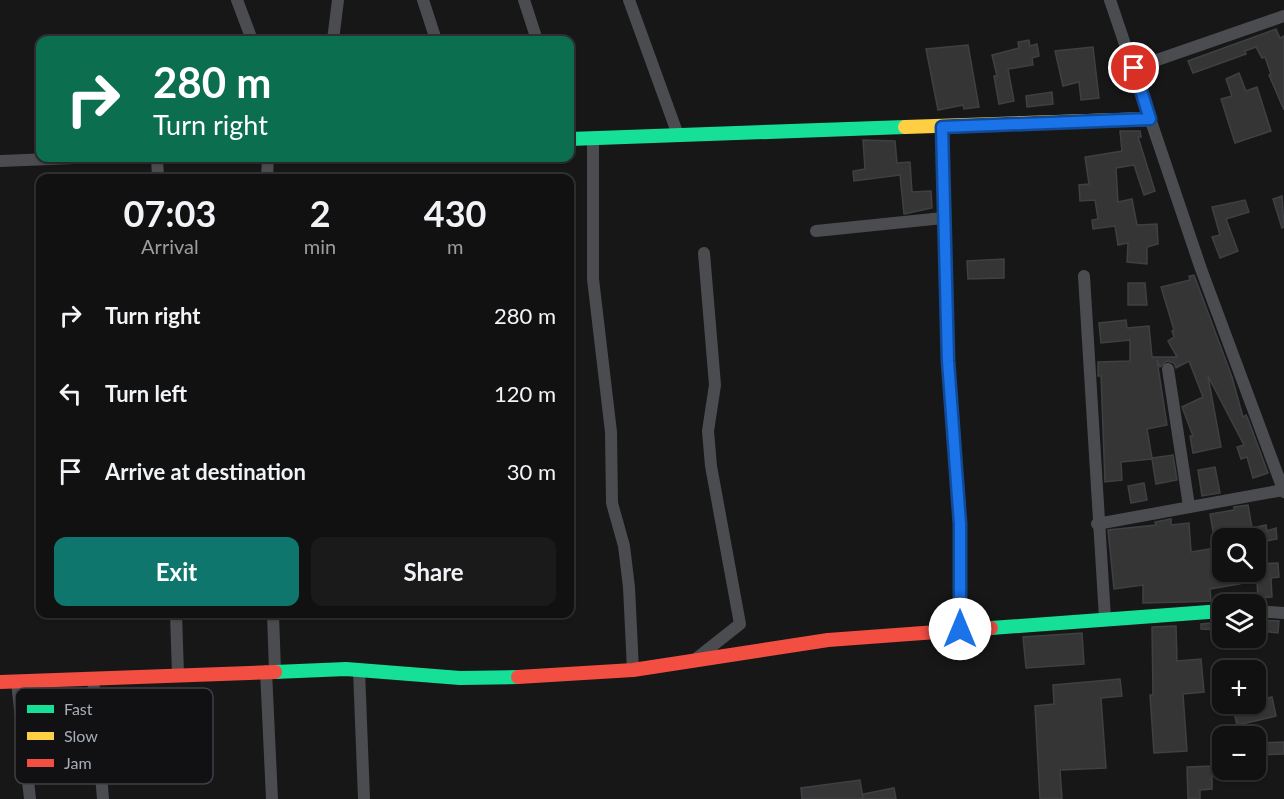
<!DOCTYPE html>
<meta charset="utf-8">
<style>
:root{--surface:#111;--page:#1a1a1a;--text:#f1f3f6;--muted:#9c9d9f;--line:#303131;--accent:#0f766e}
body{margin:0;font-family:Lato,sans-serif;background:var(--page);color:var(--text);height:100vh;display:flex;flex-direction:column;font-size:22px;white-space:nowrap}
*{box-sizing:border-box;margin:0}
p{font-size:20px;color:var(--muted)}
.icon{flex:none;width:33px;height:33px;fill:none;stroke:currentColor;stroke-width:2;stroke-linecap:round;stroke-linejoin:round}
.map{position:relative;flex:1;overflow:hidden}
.sheet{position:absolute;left:36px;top:174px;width:538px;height:444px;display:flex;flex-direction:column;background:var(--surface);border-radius:12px;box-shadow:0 2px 4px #0004,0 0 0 2px var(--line)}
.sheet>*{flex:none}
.hud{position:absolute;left:36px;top:36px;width:538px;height:126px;border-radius:12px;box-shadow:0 2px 4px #0004,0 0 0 2px var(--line);background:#0b6e4f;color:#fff;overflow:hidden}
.tools{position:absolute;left:1212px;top:528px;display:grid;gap:12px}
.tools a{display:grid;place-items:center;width:54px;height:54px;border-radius:12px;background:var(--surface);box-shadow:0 2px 4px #0004,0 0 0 2px var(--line);font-size:30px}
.pin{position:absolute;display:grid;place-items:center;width:51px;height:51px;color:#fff;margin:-26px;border:3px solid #fff;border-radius:50%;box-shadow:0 2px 6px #0007}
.me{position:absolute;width:66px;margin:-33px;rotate:0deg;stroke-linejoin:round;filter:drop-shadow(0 0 4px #0008)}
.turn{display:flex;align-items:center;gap:21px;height:126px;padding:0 18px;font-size:27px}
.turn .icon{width:78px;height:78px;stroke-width:2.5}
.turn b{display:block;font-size:42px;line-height:51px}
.eta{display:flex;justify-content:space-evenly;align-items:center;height:102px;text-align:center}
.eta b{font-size:36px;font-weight:700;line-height:42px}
.primary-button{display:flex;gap:12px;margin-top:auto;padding:12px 18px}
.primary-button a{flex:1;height:69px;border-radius:12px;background:var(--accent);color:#fff;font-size:24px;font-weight:700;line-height:69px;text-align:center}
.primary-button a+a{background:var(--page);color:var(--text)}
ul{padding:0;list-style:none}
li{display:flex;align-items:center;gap:18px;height:78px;padding:0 18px}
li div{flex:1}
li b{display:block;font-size:22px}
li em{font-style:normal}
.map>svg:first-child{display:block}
.building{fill:#353536;stroke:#3f4043;stroke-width:1.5}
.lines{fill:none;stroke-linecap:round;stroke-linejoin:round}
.street{stroke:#4b4c50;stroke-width:12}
.fast{stroke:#16e098;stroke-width:14}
.slow{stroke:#ffcf43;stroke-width:14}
.jam{stroke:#f24e42;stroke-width:14}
.route-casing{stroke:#114b97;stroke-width:15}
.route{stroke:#1a73e8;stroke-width:10}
.key{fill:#111113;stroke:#3e4045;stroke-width:1.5}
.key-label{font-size:16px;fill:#a8adb8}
</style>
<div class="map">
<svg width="1284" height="799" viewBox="0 0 1284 799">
<rect width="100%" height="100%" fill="#171717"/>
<path class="building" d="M1276 29 1280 38 1284 36V110L1269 75 1271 74 1265 57 1262 58 1256 47 1245 51 1246 54 1193 73 1188 61Z
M1029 40 1030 46 1037 44 1039 56 1032 58 1033 65 1008 69 1014 101 999 104 994 76H997L992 55 1019 48 1018 42Z
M968 45 979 107 964 109 963 105 938 110 926 49Z
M1093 47 1099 98 1081 100 1079 82 1063 86 1055 51Z
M1239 73 1246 91 1257 87 1271 131 1235 143 1221 99 1232 96 1226 79Z
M1052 92 1053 104 1027 107 1026 96Z
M1120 131H1140L1141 137H1138L1155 191 1144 195 1134 165 1116 168 1118 202 1132 199 1137 225 1157 224 1158 244 1147 247V264L1127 262 1128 243 1118 245 1115 226 1093 229 1092 220 1098 219 1095 200 1080 201 1079 185 1089 184 1085 157 1122 151Z
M863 140 895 141 897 163 910 162 912 192 931 191 932 208 904 214 900 175 854 181 853 171 865 169Z
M1282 196 1284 227 1282 228 1273 199Z
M1245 200 1249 212 1226 219 1238 251 1220 258 1212 237 1220 235 1212 207Z
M1004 259V278L968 279 967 261Z
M1194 275 1232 377 1243 417 1246 415 1248 419 1268 473 1253 478 1247 457 1241 459 1237 447 1244 445 1208 376 1221 447 1193 453 1190 436H1193L1182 407 1203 397 1189 361 1176 368 1174 363 1167 361 1160 367 1157 360 1167 425 1147 429 1152 458 1173 455 1177 480 1156 484 1152 459 1121 462 1122 480 1105 482 1101 376H1098V362L1130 361V340L1101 343 1099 323 1126 320 1127 328 1149 326 1152 357H1177L1168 341 1174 337 1172 331 1174 330 1161 287 1190 280 1189 276Z
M1128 283H1145L1147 305H1128Z
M1215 467 1220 493 1202 496 1198 470Z
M1144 483 1147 500 1131 503 1128 486Z
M1248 505 1252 528 1266 525 1267 531 1276 528 1277 539 1260 542 1259 538H1222V572L1239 574 1240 584 1210 589 1211 601 1185 602 1143 603V585L1114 589 1108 530 1156 525 1155 522 1171 519V525L1189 523 1191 552 1216 548 1210 514 1234 510V507Z
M1278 563 1279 577 1271 578 1272 597 1258 598 1256 564Z
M1259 620 1279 621 1278 633 1260 631Z
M1222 622V630L1201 629V624Z
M1176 626 1177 661 1201 659 1204 692 1183 694 1187 751 1154 753 1150 695H1153L1152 627Z
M1082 633 1084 664 1026 668 1023 637Z
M1120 679 1122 696 1101 698 1106 768 1060 770 1062 799H1040L1035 706 1054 704 1053 685Z
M1272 697 1276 716 1237 725 1234 712 1242 711 1240 704H1256V700Z
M1284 742V754L1256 755V743Z
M1212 766V789L1200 790V799H1188L1187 767Z
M860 780 863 799H802L801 788Z
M894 788 896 799H863V794Z"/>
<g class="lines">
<path class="street" d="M237 0 252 40
M423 0 436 40
M524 0 537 40
M629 0 678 135
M1110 0 1201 269 1284 492
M333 40 338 0
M1134 68 1284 16
M942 127 948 361 960 524V629
M593 138V279L611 432 612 503 624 546 629 587 633 670
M157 158 158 178
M0 161 75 158
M267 178 268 158
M816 231 943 218
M1084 276 1105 618
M1168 369 1189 506
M1097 524 1283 490
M1256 611 1284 613
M176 614 178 674
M273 614 275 671
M697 658 740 624 711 466 708 431 715 385 704 253
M359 670 364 799
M266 671 272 799
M93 678 103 799
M17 682 30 799"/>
<path class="fast" d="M570 139 905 127
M991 628 1222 611
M275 672 346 669 460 678 518 677"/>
<path class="slow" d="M905 127 1150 119"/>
<path class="jam" d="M518 677 633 670 828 640 991 628
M0 682 275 672"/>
</g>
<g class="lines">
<defs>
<path id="route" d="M960 629V524L948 361 942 127 1150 119 1134 68"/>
</defs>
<use href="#route" class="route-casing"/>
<use href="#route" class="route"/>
</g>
<rect x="15" y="688" width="198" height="96" rx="9" class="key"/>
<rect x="27" y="705" width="27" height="8" fill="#16e098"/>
<rect x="27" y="732" width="27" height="8" fill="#ffcf43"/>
<rect x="27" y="759" width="27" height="8" fill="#f24e42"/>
<g class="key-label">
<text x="64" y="715">Fast</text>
<text x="64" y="742">Slow</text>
<text x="64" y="769">Jam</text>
</g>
</svg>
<div class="tools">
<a><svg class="icon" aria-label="search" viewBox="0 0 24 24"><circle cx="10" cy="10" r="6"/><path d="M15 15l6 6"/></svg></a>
<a><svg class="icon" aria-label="layers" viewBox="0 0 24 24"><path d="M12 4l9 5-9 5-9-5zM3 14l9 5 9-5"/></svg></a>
<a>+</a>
<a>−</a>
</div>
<div class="pin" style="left:1134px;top:68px;background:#d93025"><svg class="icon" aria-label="arrive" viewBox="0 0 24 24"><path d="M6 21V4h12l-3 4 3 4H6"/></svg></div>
<svg class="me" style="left:960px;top:629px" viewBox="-20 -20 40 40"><circle r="19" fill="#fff"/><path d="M0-13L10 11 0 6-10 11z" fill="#1a73e8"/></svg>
<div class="hud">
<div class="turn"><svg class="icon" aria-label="right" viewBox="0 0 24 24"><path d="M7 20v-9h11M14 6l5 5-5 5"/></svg><div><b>280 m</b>Turn right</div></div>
</div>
<section class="sheet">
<div class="eta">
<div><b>07:03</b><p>Arrival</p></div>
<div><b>2</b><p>min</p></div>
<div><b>430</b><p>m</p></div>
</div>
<ul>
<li><svg class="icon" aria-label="right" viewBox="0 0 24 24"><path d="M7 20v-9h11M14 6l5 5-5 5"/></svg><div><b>Turn right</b></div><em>280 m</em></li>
<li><svg class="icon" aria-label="left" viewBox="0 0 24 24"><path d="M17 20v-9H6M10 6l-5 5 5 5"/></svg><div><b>Turn left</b></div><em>120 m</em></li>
<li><svg class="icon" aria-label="arrive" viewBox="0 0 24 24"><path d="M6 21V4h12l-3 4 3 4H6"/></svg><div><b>Arrive at destination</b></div><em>30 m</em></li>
</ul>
<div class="primary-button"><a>Exit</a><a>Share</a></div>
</section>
</div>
